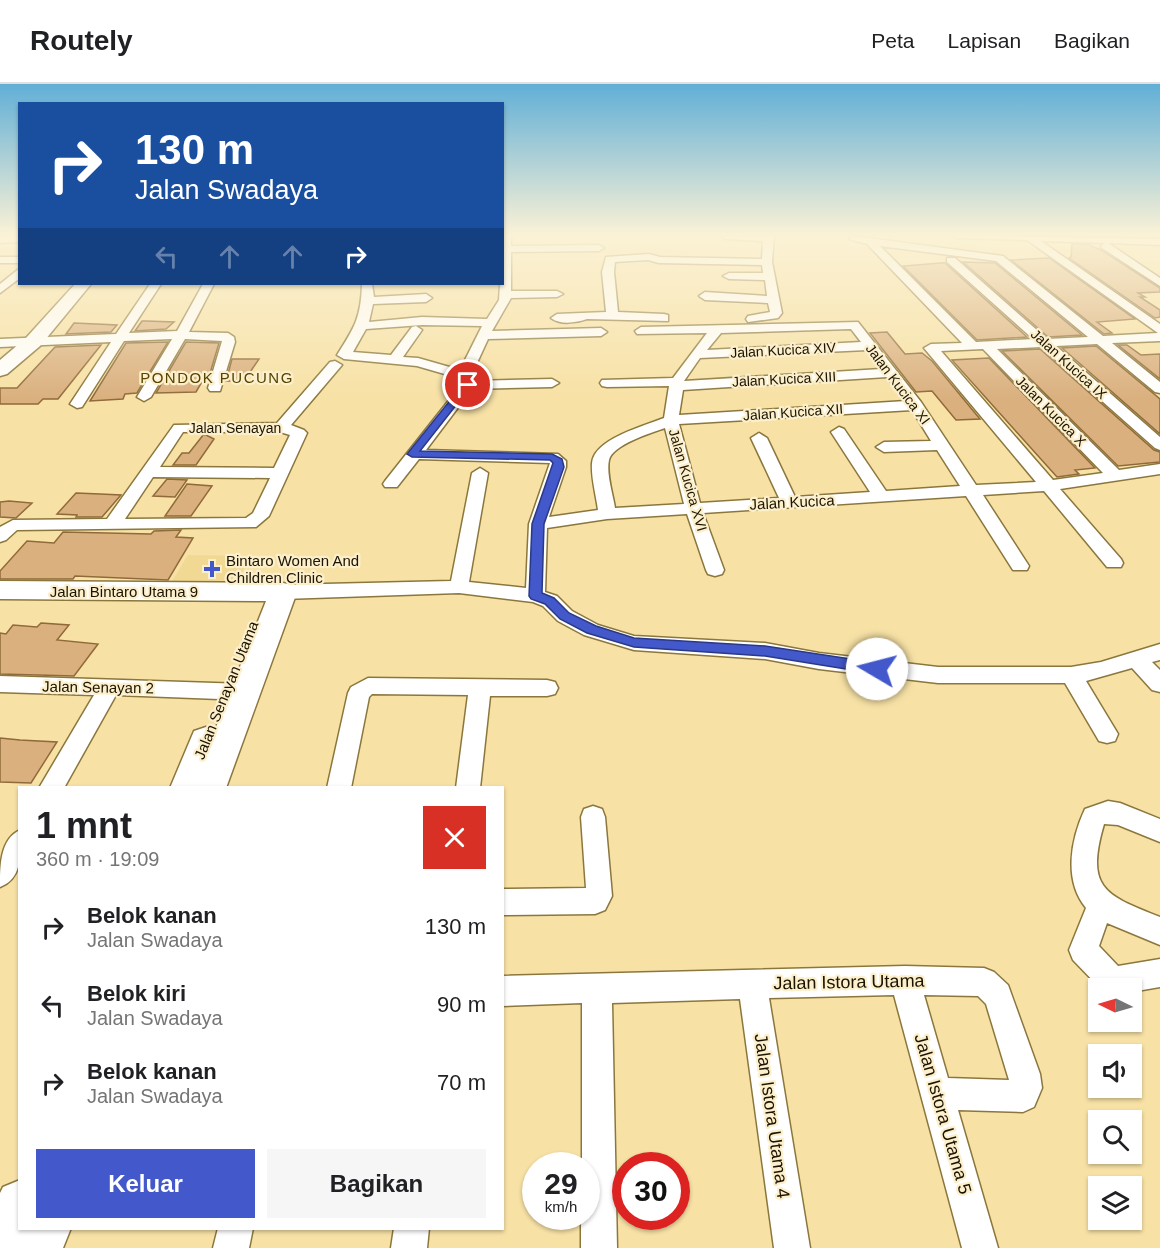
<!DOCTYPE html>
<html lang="id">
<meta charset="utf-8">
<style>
:root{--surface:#fff;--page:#f6f6f6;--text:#202124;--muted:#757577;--line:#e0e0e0;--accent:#4258cb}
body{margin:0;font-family:Arial,sans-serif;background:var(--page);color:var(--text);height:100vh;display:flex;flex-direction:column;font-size:22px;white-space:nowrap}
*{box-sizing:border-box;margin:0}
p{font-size:20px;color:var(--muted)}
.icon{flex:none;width:33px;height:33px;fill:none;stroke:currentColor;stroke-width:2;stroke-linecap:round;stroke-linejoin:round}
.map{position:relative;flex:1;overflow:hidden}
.sheet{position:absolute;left:18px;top:702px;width:486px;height:444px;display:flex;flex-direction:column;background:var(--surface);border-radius:0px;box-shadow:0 2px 4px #0004}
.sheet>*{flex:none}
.banner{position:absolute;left:18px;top:18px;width:486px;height:183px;border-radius:0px;box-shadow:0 2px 4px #0004;background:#1a4fa0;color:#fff;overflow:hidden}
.needle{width:39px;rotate:275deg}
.buttons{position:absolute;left:1088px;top:894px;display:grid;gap:12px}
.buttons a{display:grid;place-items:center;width:54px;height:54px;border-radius:0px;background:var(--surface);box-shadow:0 2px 4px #0004;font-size:30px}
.speed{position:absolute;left:522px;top:1068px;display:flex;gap:12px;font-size:30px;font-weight:700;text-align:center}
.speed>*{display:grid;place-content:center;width:78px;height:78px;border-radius:50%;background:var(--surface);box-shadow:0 2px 4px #0004;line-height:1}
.speed small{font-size:15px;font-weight:400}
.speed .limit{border:9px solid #d22;background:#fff;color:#111}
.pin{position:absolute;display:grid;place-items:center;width:51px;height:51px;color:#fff;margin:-26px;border:3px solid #fff;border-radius:50%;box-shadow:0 2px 6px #0007}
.me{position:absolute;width:66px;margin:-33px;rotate:278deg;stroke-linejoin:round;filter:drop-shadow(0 0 4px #0008)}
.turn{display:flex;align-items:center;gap:21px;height:126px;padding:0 18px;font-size:27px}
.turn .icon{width:78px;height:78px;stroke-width:2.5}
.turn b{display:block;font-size:42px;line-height:51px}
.lanes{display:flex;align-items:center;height:57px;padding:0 18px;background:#0003;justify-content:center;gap:30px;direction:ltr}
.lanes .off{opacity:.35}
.round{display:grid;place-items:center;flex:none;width:63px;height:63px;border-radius:0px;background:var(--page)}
.overview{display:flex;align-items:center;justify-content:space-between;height:102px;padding:0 18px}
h1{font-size:36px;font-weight:700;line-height:45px}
.cta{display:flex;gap:12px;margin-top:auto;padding:12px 18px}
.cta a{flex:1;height:69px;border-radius:0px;background:var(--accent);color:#fff;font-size:24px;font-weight:700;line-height:69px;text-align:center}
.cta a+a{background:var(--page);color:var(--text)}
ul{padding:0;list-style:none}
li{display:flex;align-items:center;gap:18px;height:78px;padding:0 18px}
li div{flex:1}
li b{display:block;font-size:22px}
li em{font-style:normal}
header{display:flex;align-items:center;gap:36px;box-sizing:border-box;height:84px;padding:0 30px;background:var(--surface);border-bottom:2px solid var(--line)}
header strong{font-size:28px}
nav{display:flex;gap:33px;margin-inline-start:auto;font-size:21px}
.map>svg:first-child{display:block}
.built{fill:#f1d994}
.building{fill:#dab07f;stroke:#906a3a;stroke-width:1.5}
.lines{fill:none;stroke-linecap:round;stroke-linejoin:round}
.street-casing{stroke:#8b773d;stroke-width:3}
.secondary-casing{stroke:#8b773d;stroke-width:3}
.street{fill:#fff;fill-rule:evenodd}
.secondary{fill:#fff;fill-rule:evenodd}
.route{fill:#4258cb;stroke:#2b3984;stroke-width:1.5}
.poi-dot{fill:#4258cb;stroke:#fcefcc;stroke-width:2}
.labels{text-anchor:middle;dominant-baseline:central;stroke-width:4.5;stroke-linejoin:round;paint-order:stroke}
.far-street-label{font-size:14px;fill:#1c1400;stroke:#fcefcc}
.far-quarter-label{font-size:15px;letter-spacing:1.5px;fill:#564300;stroke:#fcefcc}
.street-label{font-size:15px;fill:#1c1400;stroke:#fcefcc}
.poi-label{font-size:15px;fill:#1c1400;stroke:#fcefcc;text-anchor:start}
.near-street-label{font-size:18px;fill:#1c1400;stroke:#fcefcc}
</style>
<header>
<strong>Routely</strong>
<nav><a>Peta</a><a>Lapisan</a><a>Bagikan</a></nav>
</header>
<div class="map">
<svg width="1160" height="1164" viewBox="0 0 1160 1164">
<rect width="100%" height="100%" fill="#f7e1a5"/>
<path class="built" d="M188 471 251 472 236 500 171 499Z"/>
<path class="building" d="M1072 160 1089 161 1101 166 1160 204V208L1138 209 1145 213H1140L1160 226V233L1155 234 1069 174 1071 173Z
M1049 174 1135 235 1097 238 1112 249 1104 250 1011 176Z
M963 178 995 179 1082 251 1048 253Z
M941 179H945L1027 253 977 256 903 182Z
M142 237H146L174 238 166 245 135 247Z
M74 239 117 241 111 248 66 250Z
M887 248 905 270 922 269 932 277 980 335 956 336 932 307 916 308 870 249Z
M168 258 137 309 125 310 123 315 90 317 126 259Z
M186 258 219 259 208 296H203L196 308 156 309Z
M101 261 58 315H43L38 320H0V304H17L55 263Z
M1118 261H1127L1141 271 1160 270V295Z
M1096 262 1160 315V350L1062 264Z
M1040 265 1154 366 1160 368V378L1118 382 1002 267Z
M989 274 1095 384 1075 386 1079 390 1057 393 952 276Z
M232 275H259L244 297H226Z
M204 350 214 355 196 381H173L182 369H189Z
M167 395 187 396 175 413 153 412Z
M187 400 212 402 191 432H165Z
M76 409 100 410 121 411 102 433H76L77 431 57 430Z
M9 417 32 419 16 434 0 433V418Z
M181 446 176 453 193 454 168 496 75 492 73 495H0V487L27 457 54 459 63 448 151 450 154 447Z
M41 539 69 541 57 556 98 560 74 592 0 590V549L6 550 13 541 37 543Z
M0 654 20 656 57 658 31 699 0 698Z"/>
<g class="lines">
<defs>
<path id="street" d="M502 151H511V162L599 161 604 164 599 167 511 168V207H557L563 210 557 213 511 214 492 247 601 244 607 248 601 252 488 255 470 294 472 297 552 295 559 299 552 303 472 305 426 366 558 370 566 377V383L549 433 598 426C596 411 591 394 592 379 594 355 644 342 664 334L669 302 607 303 602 302 600 299 602 296 673 294 707 249 637 250 635 247 641 243 858 238 921 318 976 401 1036 398 924 264 931 260 962 259 867 160 849 155 854 152 1003 172 1103 252 1158 249 1027 156 957 154 952 151 1160 155V161L1108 159 1160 194V202L1102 164 1101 162 1105 159 1041 157 1160 240V257L1112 259 1160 298V309L1155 308 1097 260 1056 262 1160 353V366L1155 364 1041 263 997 265 1119 386 1160 380V390L1060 405 1121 475 1123 479 1121 483H1107L1044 407 983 411 1029 482 1027 486H1013L966 412 703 429 724 486 722 490 715 492 708 490 706 486 687 430 607 435 547 444 545 508 557 512 572 527 598 541 634 552 765 559 819 569 938 583H1071L1101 578 1160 560V576L1152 578 1160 586V608L1152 606 1132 584 1086 597 1118 650 1115 657 1107 659 1099 657 1065 599H938L819 585 765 575 634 566 584 551 558 537 543 522 533 518 459 509 283 515 276 513 273 508 276 503 283 501 451 497 472 389 480 384 488 389 469 498 526 504 529 440 550 379 419 375 397 403H385L383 400 385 397 461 301 455 293 417 282 344 275 337 271C355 243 361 233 362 200H372L374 213 426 210 432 214 426 218 373 220 369 238 422 233 487 235 499 216 500 200H502ZM880 162 996 177 1088 253 1047 255 955 174H947V178L1033 255 976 258ZM422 241 482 242 460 286 418 274 403 273 422 246 416 242 412 243 391 271 353 268 366 245ZM851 245 861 258 707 266 721 249ZM983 265 1103 389 1053 396 941 267ZM867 266 881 285 684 297 700 274ZM887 293 906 317 679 331 683 306ZM912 326 931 357 884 358 876 363 884 368 937 366 960 402 886 407 844 345 839 343 831 348 870 408 795 413 767 354 759 349 751 354 779 414 700 419 679 340ZM665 344 684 420 615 424C613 410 606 390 609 376 612 361 651 349 665 344Z
M774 151 772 178 782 229 778 234 748 238 746 235 748 232 770 228 768 219 705 216 699 212 705 208 767 212 765 196 729 195 723 192 729 189H763L762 181 659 179 648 176 615 178 614 188 618 228 664 230 668 231V237L587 235C576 239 560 241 551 234L557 230 606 228 602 188 606 173 649 170 660 173 762 175 763 157 726 155 721 152Z
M0 173H20V179H0Z
M20 184V194L0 209V200Z
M150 200H161L129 249 177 247 203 200H214L189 248 228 249 234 253 235 258 220 307H210L208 304 222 257 185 255 151 313 144 317 137 313 172 255 124 257 82 323 77 324 70 320 111 258 0 263V255L116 250Z
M335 277 342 281 291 341 304 346 307 349 269 432 256 443 17 446 6 456 0 458V443L13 436 107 435 174 341 277 339 330 278ZM183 348H280L290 351 274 384 160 383ZM153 393 270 394 253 429 246 434 125 435Z
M0 592 245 600 253 602 256 608 253 614 245 616 116 611 64 704H39L94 611 0 608Z
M368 594 547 596 555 598 558 604 555 610 547 612H490L480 704H456L468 611 372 610 369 613 351 704H327L348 609 351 603Z
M1108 717 1120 719 1160 735V758L1118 741 1104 740C1085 805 1105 811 1160 833V861L1107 839 1099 862 1118 882 1160 875V903L1131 908V904H1100L1073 876 1069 866 1086 824C1063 796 1071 755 1085 725Z
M593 722 602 725 605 733 612 812 605 826 595 830 502 831V805L586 804 581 733 584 725Z
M20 746C20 767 24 794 0 803 0 782 0 755 20 746Z
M905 882 984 884 994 888 1008 901 1040 990 1042 1004 1034 1023 1023 1028 958 1026 998 1164H962L894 911 769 914 810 1164H774L740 915 612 919 617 1164H581V1132H586V1082H582V919L502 922V892ZM924 911 978 912 986 920 1009 996 948 994Z
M218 1144H253L249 1164H213Z
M394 1144H429L427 1164H391Z"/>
<path id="secondary" d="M0 151H20V158L0 159Z
M75 200H91L40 262 7 290 0 292V276L26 254Z
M0 497 283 499 293 501 297 508 226 704H170L194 647 206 643 215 646 266 517 0 515Z
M20 1096V1144H71L63 1164H0V1109L3 1103Z"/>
</defs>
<use href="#street" class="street-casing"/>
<use href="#secondary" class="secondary-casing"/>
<use href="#street" class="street"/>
<use href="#secondary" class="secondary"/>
</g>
<linearGradient id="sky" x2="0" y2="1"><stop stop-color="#61afd6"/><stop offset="0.48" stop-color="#fbf2d6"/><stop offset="1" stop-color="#fbf2d6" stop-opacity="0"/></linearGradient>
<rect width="1160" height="314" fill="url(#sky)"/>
<path class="route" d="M464 299 472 301 420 367 552 370 562 375 564 383 544 440 542 509 554 514 569 529 596 542 634 554 765 562 877 579 881 581 883 585 881 588 877 590 765 572 634 563 587 549 560 535 545 520 531 515 529 512 532 440 553 379 550 376 412 373 407 370Z"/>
<path class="poi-dot" d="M209 476h6v6h6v6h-6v6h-6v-6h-6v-6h6z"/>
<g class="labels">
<g class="far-street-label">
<text transform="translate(783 266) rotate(-3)">Jalan Kucica XIV</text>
<text transform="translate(1069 280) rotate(42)">Jalan Kucica IX</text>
<text transform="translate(784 295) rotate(-3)">Jalan Kucica XIII</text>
<text transform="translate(898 300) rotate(53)">Jalan Kucica XI</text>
<text transform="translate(1051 327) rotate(45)">Jalan Kucica X</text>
<text transform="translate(793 328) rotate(-4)">Jalan Kucica XII</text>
<text x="235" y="344">Jalan Senayan</text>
<text transform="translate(688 396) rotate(74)">Jalan Kucica XVI</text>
</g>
<g class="far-quarter-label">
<text x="217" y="293">PONDOK PUCUNG</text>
</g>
<g class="street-label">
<text transform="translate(792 418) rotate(-3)">Jalan Kucica</text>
<text x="124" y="507">Jalan Bintaro Utama 9</text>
<text transform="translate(98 603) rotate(1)">Jalan Senayan 2</text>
<text transform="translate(226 606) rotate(-68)">Jalan Senayan Utama</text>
</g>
<g class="poi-label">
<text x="226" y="476">Bintaro Women And<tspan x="226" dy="17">Children Clinic</tspan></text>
</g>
<g class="near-street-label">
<text transform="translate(849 898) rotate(-1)">Jalan Istora Utama</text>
<text transform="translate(943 1030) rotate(74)">Jalan Istora Utama 5</text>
<text transform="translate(772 1032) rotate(82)">Jalan Istora Utama 4</text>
</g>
</g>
</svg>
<div class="buttons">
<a><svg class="needle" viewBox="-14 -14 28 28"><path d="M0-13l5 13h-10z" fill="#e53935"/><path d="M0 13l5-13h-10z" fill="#757577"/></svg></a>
<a><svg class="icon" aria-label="sound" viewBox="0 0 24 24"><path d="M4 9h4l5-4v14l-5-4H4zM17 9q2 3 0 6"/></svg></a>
<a><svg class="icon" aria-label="search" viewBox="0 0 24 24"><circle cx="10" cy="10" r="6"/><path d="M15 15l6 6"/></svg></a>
<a><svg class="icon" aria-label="layers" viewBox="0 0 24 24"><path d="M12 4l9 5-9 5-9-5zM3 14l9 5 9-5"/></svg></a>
</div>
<div class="speed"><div>29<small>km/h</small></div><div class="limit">30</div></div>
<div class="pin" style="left:468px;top:301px;background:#d93025"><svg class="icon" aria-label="arrive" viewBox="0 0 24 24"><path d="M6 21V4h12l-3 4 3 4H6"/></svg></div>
<svg class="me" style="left:877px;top:585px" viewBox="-20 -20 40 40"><circle r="19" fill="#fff"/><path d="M0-13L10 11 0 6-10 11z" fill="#4258cb"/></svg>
<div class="banner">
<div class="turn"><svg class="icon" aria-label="right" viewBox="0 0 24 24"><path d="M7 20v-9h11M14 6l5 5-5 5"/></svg><div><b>130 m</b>Jalan Swadaya</div></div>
<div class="lanes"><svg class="icon off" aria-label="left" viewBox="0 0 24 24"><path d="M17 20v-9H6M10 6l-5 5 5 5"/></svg><svg class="icon off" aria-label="ahead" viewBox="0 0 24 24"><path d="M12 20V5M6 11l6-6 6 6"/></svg><svg class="icon off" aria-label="ahead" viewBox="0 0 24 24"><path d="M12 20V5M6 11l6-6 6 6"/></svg><svg class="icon" aria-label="right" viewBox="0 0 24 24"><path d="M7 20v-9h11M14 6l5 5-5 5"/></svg></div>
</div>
<section class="sheet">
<div class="overview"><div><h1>1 mnt</h1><p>360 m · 19:09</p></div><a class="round" style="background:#d93025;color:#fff"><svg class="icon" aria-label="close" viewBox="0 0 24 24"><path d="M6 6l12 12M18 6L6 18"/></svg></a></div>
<ul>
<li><svg class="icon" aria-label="right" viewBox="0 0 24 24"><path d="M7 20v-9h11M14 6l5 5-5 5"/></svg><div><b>Belok kanan</b><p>Jalan Swadaya</p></div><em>130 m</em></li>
<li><svg class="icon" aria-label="left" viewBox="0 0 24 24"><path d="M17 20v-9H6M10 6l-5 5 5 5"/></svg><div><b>Belok kiri</b><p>Jalan Swadaya</p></div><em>90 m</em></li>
<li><svg class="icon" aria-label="right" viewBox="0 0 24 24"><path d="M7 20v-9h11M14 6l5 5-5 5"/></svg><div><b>Belok kanan</b><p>Jalan Swadaya</p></div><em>70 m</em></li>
</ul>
<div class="cta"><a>Keluar</a><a>Bagikan</a></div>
</section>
</div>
